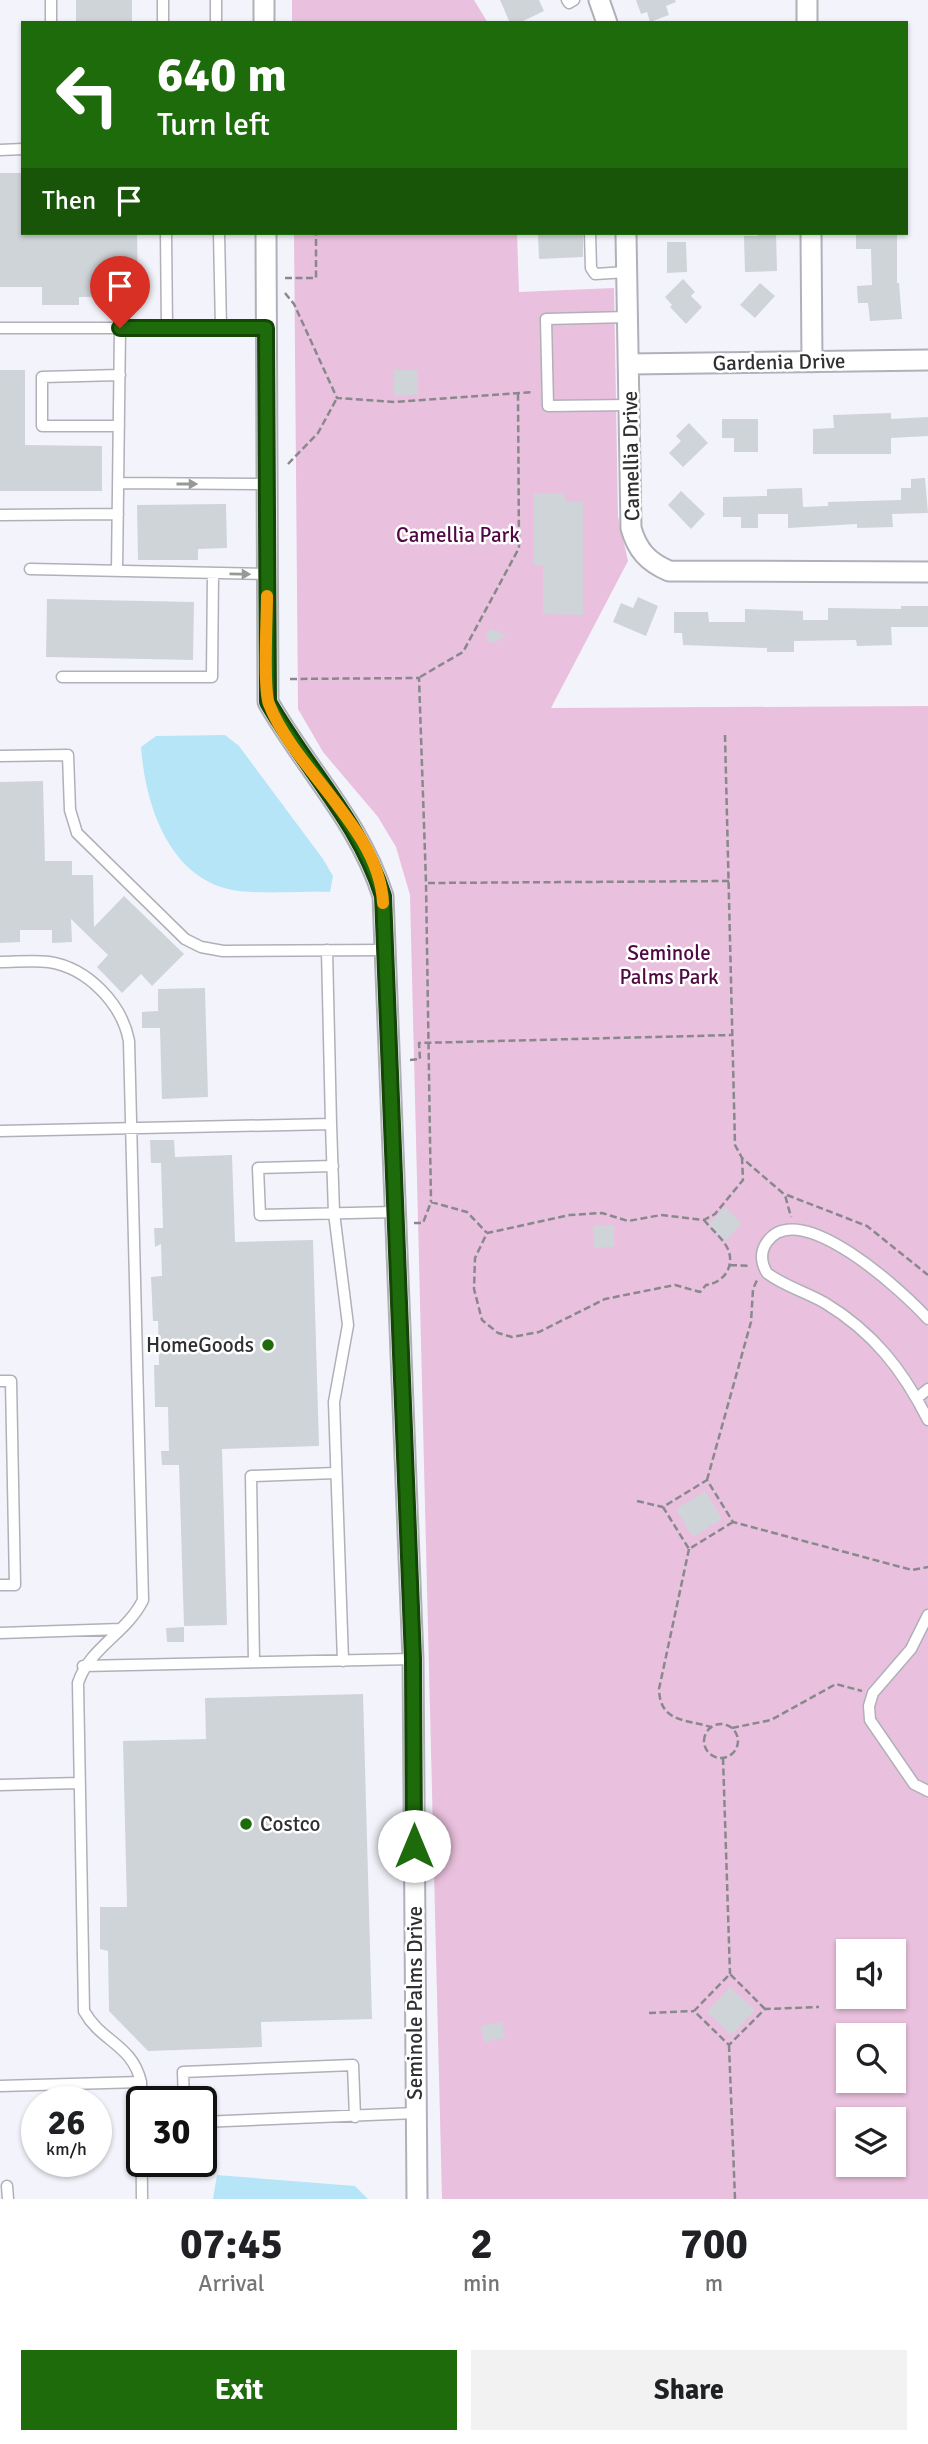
<!DOCTYPE html>
<style>
:root{--surface:#fff;--page:#f2f2f2;--text:#202124;--muted:#757577;--accent:#1e6b0c}
body{margin:0;font-family:Signika,sans-serif;background:var(--page);color:var(--text);height:100vh;display:flex;flex-direction:column;font-size:26px;white-space:nowrap}
*{box-sizing:border-box;margin:0}
p{font-size:23px;color:var(--muted)}
.icon{flex:none;width:38px;height:38px;fill:none;stroke:currentColor;stroke-width:2;stroke-linecap:round;stroke-linejoin:round}
.map{position:relative;height:2199px;overflow:hidden}
.sheet{display:flex;flex-direction:column;background:var(--surface);flex:1}
.sheet>*{flex:none}
.top-card{position:absolute;left:21px;top:21px;width:887px;height:214px;border-radius:0px;box-shadow:0 2px 5px #0004;background:#1e6b0c;color:#fff;overflow:hidden}
.buttons{position:absolute;left:836px;top:1939px;display:grid;gap:14px}
.buttons a{display:grid;place-items:center;width:70px;height:70px;border-radius:0px;background:var(--surface);box-shadow:0 2px 5px #0004;font-size:35px}
.speed{position:absolute;left:21px;top:2086px;display:flex;gap:14px;font-size:35px;font-weight:700;text-align:center}
.speed>*{display:grid;place-content:center;width:91px;height:91px;border-radius:50%;background:var(--surface);box-shadow:0 2px 5px #0004;line-height:1}
.speed small{font-size:18px;font-weight:400}
.speed .limit{border:4px solid #111;border-radius:10px;background:#fff;color:#111}
.pin{position:absolute;display:grid;place-items:center;width:60px;height:60px;color:#fff;margin:-72px -30px;border-radius:50% 50% 50% 0;rotate:-45deg;box-shadow:0 0 7px #0007}
.pin .icon{rotate:45deg}
.me{position:absolute;width:77px;margin:-38px;rotate:0deg;stroke-linejoin:round;filter:drop-shadow(0 0 5px #0008)}
.turn{display:flex;align-items:center;gap:24px;height:147px;padding:0 21px;font-size:32px}
.turn .icon{width:91px;height:91px;stroke-width:2.5}
.turn b{display:block;font-size:49px;line-height:60px}
.then{display:flex;align-items:center;height:66px;padding:0 21px;background:#0003;gap:14px;font-size:26px}
.eta{display:flex;justify-content:space-evenly;align-items:center;height:119px;text-align:center}
.eta b{font-size:42px;font-weight:700;line-height:49px}
.button{display:flex;gap:14px;margin-top:auto;padding:14px 21px}
.button a{flex:1;height:80px;border-radius:0px;background:var(--accent);color:#fff;font-size:28px;font-weight:700;line-height:80px;text-align:center}
.button a+a{background:var(--page);color:var(--text)}
.map>svg:first-child{display:block}
.green{fill:#e9c0dd;fill-rule:evenodd}
.water{fill:#b6e5f8}
.building{fill:#cfd4d9}
.lines{fill:none;stroke-linecap:round;stroke-linejoin:round}
.lane-casing{stroke:#b0b1b8;stroke-width:13}
.street-casing{stroke:#b0b1b8;stroke-width:23}
.path{stroke:#88888d;stroke-width:2.5;stroke-dasharray:7 3.5;stroke-linecap:butt}
.lane{stroke:#fff;stroke-width:10}
.street{stroke:#fff;stroke-width:19}
.oneway{fill:#989899}
.route-casing{stroke:#144608;stroke-width:18}
.route{stroke:#1e6b0c;stroke-width:12}
.slow{stroke:#f59e0b;stroke-width:12}
.poi-dot{fill:#1e6b0c;stroke:#fff;stroke-width:2.5}
.labels{text-anchor:middle;dominant-baseline:central;stroke-width:5;stroke-linejoin:round;paint-order:stroke}
.street-label{font-size:21px;fill:#303033;stroke:#fff}
.park-label{font-size:21px;fill:#510944;stroke:#fff}
.poi-label{font-size:21px;fill:#303033;stroke:#fff;text-anchor:end}
</style>
<div class="map">
<svg width="928" height="2199" viewBox="0 0 928 2199">
<rect width="100%" height="100%" fill="#f3f4fb"/>
<path class="green" d="M292 0H474L488 23H292Z
M294 233H517L519 292 614 288 618 516 628 561 551 708 928 706V2199H442L410 895 396 847 378 817 323 752 298 709ZM849 1951H894V1997H849ZM849 2035H894V2081H849ZM849 2119H894V2165H849Z"/>
<path class="water" d="M225 735 239 746 323 859 333 876 330 892C304 891 250 895 228 889 167 874 145 802 141 747L156 736Z
M217 2175 355 2186 368 2199H213Z"/>
<path class="building" d="M76 0H132V23H76Z
M500 0H539L544 11 519 23H510Z
M636 0H675L676 2 666 6 669 15 650 22 647 12 641 14Z
M0 173H23V233H137L138 296 79 297V305H42V287H0Z
M538 233H583V257L539 259Z
M758 233H776L777 271 745 272 744 236H758Z
M856 235H897V283H899L902 319 870 321 868 303H858L857 286 872 285 871 249H856Z
M667 242H686L687 272 667 273Z
M683 279 695 292 691 296 702 307 686 324 670 307 672 305 665 297Z
M760 283 775 296 755 318 740 305Z
M0 370H25V445L102 446V491H0Z
M394 370H418V395L394 396Z
M891 413V419L928 417V436L891 438V454H813V429L834 428 833 415Z
M722 419H758V452H734V438H722Z
M689 423 708 443 683 467 669 453 681 441 676 436Z
M925 478 928 513 892 514 893 527 857 528V524L788 528V514H758V528H741V517H723V497L767 496V489L802 488 803 507 828 506V502L901 500V488H911V479Z
M681 491 705 514 691 529 668 505Z
M534 493H565V502H583V615L543 614V565H534Z
M226 504 227 548 198 549V560H138L137 505Z
M638 597 658 606 646 636 613 622 621 603 633 608Z
M47 599 194 602 193 660 46 657Z
M901 606H928V627H891L892 645 857 646 856 640 794 641V652H767V648L683 645 682 633H674V612H708L709 622H745V609L803 611V620H828V608L901 609Z
M492 629 506 635 494 643 488 641 486 634Z
M43 781 45 861H72V875H93L94 927 124 896 184 954 152 986 141 974 122 993 97 967 108 955 71 919 72 942 52 943V930H20V942L0 943V782Z
M205 988 208 1097 162 1099 160 1028H142V1012L158 1011V989Z
M150 1140H174L175 1157 232 1155 235 1242 313 1240 319 1446 222 1449 227 1625 184 1626 179 1465H162L161 1451H169L168 1407H155L154 1365H159L158 1321H153L151 1277 162 1276 161 1244 155 1247 154 1228H163L161 1163H151Z
M725 1207 742 1224 725 1241 708 1224Z
M614 1225V1247L594 1248 593 1226Z
M705 1491 722 1519 693 1537 676 1509Z
M184 1627V1642H167L166 1628Z
M363 1694 372 2019 261 2022 262 2047 148 2051 109 2011 108 1951 100 1949V1907H127L123 1741 206 1739 205 1698Z
M730 1987 755 2010 731 2035 707 2012Z
M502 2022 505 2038 484 2042 481 2026Z"/>
<g class="lines">
<defs>
<path id="lane" d="M51 0V23
M163 0V23
M216 0V23
M567 0 569 3 574 0
M0 150 23 149
M166 233 167 328
M219 233 221 328
M590 233 591 268 595 274 627 272
M628 317 546 319 548 406 630 405
M0 328H266
M119 426H42V377L120 375
M119 483 267 484
M0 515 118 514
M30 569 267 574
M117 571 120 328
M62 677H212L213 573
M0 756 68 755 70 810 77 833 185 939 201 947 223 951 385 950
M0 962C16 962 33 960 49 962 88 968 122 1004 129 1041L143 1600C127 1633 89 1648 78 1683L84 2011C101 2042 132 2044 141 2082L142 2199
M331 1124 334 1213 348 1325 334 1402 343 1661
M0 1131 331 1124 327 950
M333 1166 258 1168 260 1215 395 1212
M928 1319C905 1293 799 1195 767 1242 760 1252 761 1263 767 1273 784 1286 806 1292 825 1303 873 1332 903 1370 928 1420
M0 1381H11L15 1585H0
M917 1398 928 1389
M928 1615 911 1649 873 1693 869 1706 870 1720 914 1784 928 1791
M0 1633 121 1629
M254 1662 251 1476 336 1473
M83 1666 413 1659
M0 1785 79 1783
M0 2086 141 2082
M184 2102 183 2072 353 2065 355 2117
M201 2122 416 2113
M7 2186 8 2199"/>
<path id="street" d="M264 0V23
M599 0 607 23
M807 0V23
M266 233 268 702C307 770 359 821 383 896L413 1659 417 2199
M626 233 631 528C637 550 648 562 669 571L928 572
M811 233 812 362
M629 364 928 360"/>
</defs>
<use href="#lane" class="lane-casing"/>
<use href="#street" class="street-casing"/>
<path class="path" d="M285 278H316V233
M285 293 294 304 337 398 395 402 534 392
M288 464 318 433 337 398
M420 677 463 652 519 548 518 393
M290 679 419 678 426 883 431 1202
M725 735 735 1145 742 1158 785 1195 791 1217
M428 883 729 881
M410 1060 420 1059 419 1043 732 1035
M787 1195 867 1226 928 1275
M704 1220C711 1229 726 1241 729 1252 734 1269 722 1283 706 1285L700 1292 675 1285 605 1299 539 1332 512 1337 498 1333 482 1320 474 1289 475 1258 487 1233 570 1215 602 1213 628 1221 661 1215 704 1220 715 1214 743 1180 742 1158
M414 1223H423L431 1202 467 1212 487 1233
M730 1265 751 1266
M707 1480 751 1322 753 1289 757 1280
M637 1501 663 1507
M733 1522 689 1549 663 1507 707 1480 733 1522 912 1570 928 1567
M689 1549 659 1689C660 1722 684 1719 711 1727
M704 1741a17 17 0 1 1 34 0a17 17 0 1 1-34 0Z
M732 1728 771 1720 836 1684 862 1691
M723 1758 730 1974
M765 2009 730 1974 694 2011 729 2045 765 2009 819 2007
M649 2013 694 2011
M729 2045 735 2199"/>
<use href="#lane" class="lane"/>
<use href="#street" class="street"/>
</g>
<defs><path id="oneway-solid" d="M-6-.8H1V-3.2L6.5 0L1 3.2V.8H-6Z" transform="scale(1.75)"/></defs>
<g class="oneway">
<use href="#oneway-solid" transform="translate(187 484)"/>
<use href="#oneway-solid" transform="translate(240 574) rotate(1)"/>
</g>
<g class="lines">
<defs>
<path id="route" d="M120 328H266L268 702C307 770 359 821 383 896L413 1659 414 1846"/>
</defs>
<use href="#route" class="route-casing"/>
<use href="#route" class="route"/>
<path class="slow" d="M267 596C267 617 263 689 269 704 294 769 380 830 383 903"/>
</g>
<g class="poi-dot">
<circle cx="268" cy="1345" r="7"/>
<circle cx="246" cy="1824" r="7"/>
</g>
<g class="labels">
<g class="street-label">
<text transform="translate(779 362) rotate(-1)">Gardenia Drive</text>
<text transform="translate(631 456) rotate(-91)">Camellia Drive</text>
<text transform="translate(415 2003) rotate(-90)">Seminole Palms Drive</text>
</g>
<g class="park-label">
<text x="458" y="535">Camellia Park</text>
<text x="669" y="953">Seminole<tspan x="669" dy="24">Palms Park</tspan></text>
</g>
<g class="poi-label">
<text x="254" y="1345">HomeGoods</text>
<text x="260" y="1824" text-anchor="start">Costco</text>
</g>
</g>
</svg>
<div class="buttons">
<a><svg class="icon" aria-label="sound" viewBox="0 0 24 24"><path d="M4 9h4l5-4v14l-5-4H4zM17 9q2 3 0 6"/></svg></a>
<a><svg class="icon" aria-label="search" viewBox="0 0 24 24"><circle cx="10" cy="10" r="6"/><path d="M15 15l6 6"/></svg></a>
<a><svg class="icon" aria-label="layers" viewBox="0 0 24 24"><path d="M12 4l9 5-9 5-9-5zM3 14l9 5 9-5"/></svg></a>
</div>
<div class="speed"><div>26<small>km/h</small></div><div class="limit">30</div></div>
<div class="pin" style="left:120px;top:328px;background:#d93025"><svg class="icon" aria-label="arrive" viewBox="0 0 24 24"><path d="M6 21V4h12l-3 4 3 4H6"/></svg></div>
<svg class="me" style="left:414px;top:1846px" viewBox="-20 -20 40 40"><circle r="19" fill="#fff"/><path d="M0-13L10 11 0 6-10 11z" fill="#1e6b0c"/></svg>
<div class="top-card">
<div class="turn"><svg class="icon" aria-label="left" viewBox="0 0 24 24"><path d="M17 20v-9H6M10 6l-5 5 5 5"/></svg><div><b>640 m</b>Turn left</div></div>
<div class="then">Then<svg class="icon" aria-label="arrive" viewBox="0 0 24 24"><path d="M6 21V4h12l-3 4 3 4H6"/></svg></div>
</div>
</div>
<section class="sheet">
<div class="eta">
<div><b>07:45</b><p>Arrival</p></div>
<div><b>2</b><p>min</p></div>
<div><b>700</b><p>m</p></div>
</div>
<div class="button"><a>Exit</a><a>Share</a></div>
</section>
